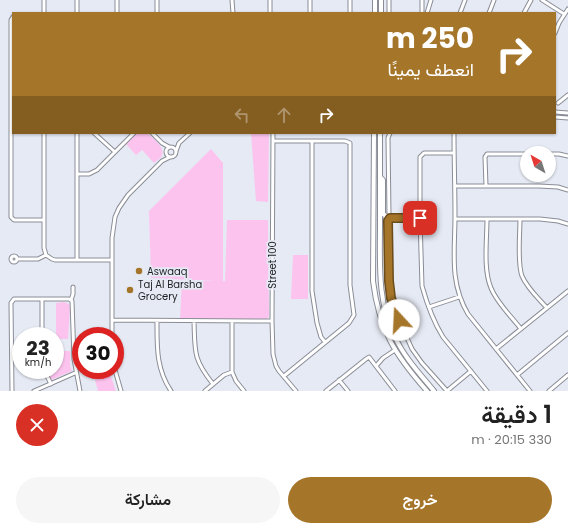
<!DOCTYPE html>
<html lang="ar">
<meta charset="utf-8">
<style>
:root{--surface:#fff;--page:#f6f6f6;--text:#222;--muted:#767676;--accent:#a5752a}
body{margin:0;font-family:Poppins,Vazirmatn,sans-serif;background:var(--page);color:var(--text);direction:rtl;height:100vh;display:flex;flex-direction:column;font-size:15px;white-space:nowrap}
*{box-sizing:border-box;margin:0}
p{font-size:13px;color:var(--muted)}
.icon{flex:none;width:22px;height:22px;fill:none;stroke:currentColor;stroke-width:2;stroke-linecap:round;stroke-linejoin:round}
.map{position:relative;height:391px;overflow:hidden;direction:ltr}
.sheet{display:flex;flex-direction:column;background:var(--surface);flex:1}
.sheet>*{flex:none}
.banner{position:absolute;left:12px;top:12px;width:544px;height:122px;border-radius:0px;box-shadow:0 1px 3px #0004;direction:rtl;background:#a5752a;color:#fff;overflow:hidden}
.needle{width:26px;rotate:321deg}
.controls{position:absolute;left:520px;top:146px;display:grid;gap:8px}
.controls a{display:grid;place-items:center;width:36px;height:36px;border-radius:50%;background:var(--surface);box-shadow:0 1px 3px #0004;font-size:20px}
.speed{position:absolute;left:12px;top:327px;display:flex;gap:8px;font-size:20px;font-weight:700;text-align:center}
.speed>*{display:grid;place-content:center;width:52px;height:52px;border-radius:50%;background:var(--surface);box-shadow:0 1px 3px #0004;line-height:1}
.speed small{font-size:10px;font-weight:400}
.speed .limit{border:6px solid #d22;background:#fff;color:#111}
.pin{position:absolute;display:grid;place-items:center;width:34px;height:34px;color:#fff;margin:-17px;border-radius:8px;box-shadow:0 2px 6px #0006}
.me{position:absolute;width:44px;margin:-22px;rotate:340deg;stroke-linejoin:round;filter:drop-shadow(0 0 3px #0008)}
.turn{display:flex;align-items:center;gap:14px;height:84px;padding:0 16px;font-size:18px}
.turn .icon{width:52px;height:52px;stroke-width:2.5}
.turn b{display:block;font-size:28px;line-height:34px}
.lanes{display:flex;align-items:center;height:38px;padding:0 16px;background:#0003;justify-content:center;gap:20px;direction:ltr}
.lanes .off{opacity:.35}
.round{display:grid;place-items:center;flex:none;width:42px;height:42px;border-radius:21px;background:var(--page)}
.summary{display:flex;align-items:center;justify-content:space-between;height:68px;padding:0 16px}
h1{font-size:24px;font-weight:600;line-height:30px}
.button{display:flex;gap:8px;margin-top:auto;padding:8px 16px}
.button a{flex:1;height:46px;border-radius:24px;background:var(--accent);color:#fff;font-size:16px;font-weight:600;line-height:46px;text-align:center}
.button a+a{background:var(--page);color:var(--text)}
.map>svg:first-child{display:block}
.green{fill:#fcc3ef}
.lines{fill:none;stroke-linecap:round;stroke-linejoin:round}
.minor-casing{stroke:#8a8d96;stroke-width:5}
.major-casing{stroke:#8a8d96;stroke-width:6}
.minor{stroke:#fff;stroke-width:3}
.major{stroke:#fff;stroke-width:4}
.route-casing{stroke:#6b4c1b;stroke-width:10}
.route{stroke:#a5752a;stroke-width:7}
.poi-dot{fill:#a5752a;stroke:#e6eaf4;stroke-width:1.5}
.labels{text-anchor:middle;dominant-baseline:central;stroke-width:3.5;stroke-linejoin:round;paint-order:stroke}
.street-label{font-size:10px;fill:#1d1f22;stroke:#e6eaf4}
.poi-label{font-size:10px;fill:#1d1f22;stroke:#e6eaf4;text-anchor:start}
</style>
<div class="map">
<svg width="568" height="391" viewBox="0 0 568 391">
<rect width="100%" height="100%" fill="#e6eaf4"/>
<path class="green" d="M136 133H147C153 138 167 148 161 157 160 159 156 161 154 163L142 150 136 155 126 144Z
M251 133H269L268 202 256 201Z
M211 149 223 163V281H225L227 220H268L269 315 268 318 265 320 180 319 182 281H216L151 278 149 211Z
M293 255H308V299H291Z
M64 302 69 304 70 308 68 339H56V303Z
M55 351H70V366L72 371 51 380 45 370H55Z
M109 371 116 391H98L93 373Z"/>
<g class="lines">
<defs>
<path id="minor" d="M117 0V13
M232 0 233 13
M310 0V13
M422 0V13
M542 0 564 14
M44 13V0
M77 13V0
M157 13V0
M270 13V0
M350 13V0
M389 13V0
M427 13 431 0
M460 13 465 0
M489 13 494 0
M524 13 531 0
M13 17 11 20V217L14 220H44
M555 33 559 23 568 9
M558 103 568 95
M555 112 568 113
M555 117 568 118
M44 133V248L46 255 52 259 55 260H112
M94 133 115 152
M152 133 162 143 169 147
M273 133 272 321 273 354 276 366 279 371 296 391
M454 133C454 161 455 188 455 216 455 251 449 282 468 314L530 391
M273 141H345L350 143V285L354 315 349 323 284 376
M312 141V291L317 323 321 337 325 342
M166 152a5 5 0 1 1 10 0a5 5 0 1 1-10 0Z
M176 151 179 143 190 133
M454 153H424L420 157V218L422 286C427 304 433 321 443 337L487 391
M549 154H559L568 156
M77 174H89L97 170 134 133
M455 186H539L558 187 568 190
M486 186 485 157 487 154H527
M389 215 388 138 390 133
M391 218H420
M455 219H540L558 221 568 224
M487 219C487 240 483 269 491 288 497 303 511 316 521 329
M520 219C520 234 517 263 522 276 527 288 539 299 547 308
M388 221 385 218 388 215 391 218 388 221 389 281 391 298 399 320 412 349 422 363 447 391
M11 259a3 3 0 1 1 6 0a3 3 0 1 1-6 0Z
M17 259H38L46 255
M77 260V133
M71 300 73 294V287
M429 307 459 297
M112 320 272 321
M157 321C157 346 156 369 171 391
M194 321C195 352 193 359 213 384
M232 321V372L236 381 244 391
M42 336V300
M112 336V238L115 217 119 208 128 195 162 161 170 157
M496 349 568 291
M376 366 383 358 395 350
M44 370 51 384
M115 370 121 391
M517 375 568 333
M339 380 348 391
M12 391 11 303 14 299H69L72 301 74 359 80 391
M34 391 75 373
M205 391 224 375 232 372
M326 391 366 359 369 357 395 391
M447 391 471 371
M549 391 568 375"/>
<path id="major" d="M375 13V0
M381 13V0
M374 133 373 281C379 330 395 355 427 391
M380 133C380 163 380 194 380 224 380 263 377 302 395 337 404 357 420 374 434 391
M380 177 383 180V214L386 216"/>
</defs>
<use href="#minor" class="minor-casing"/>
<use href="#major" class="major-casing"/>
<use href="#minor" class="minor"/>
<use href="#major" class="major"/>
</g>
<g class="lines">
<defs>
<path id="route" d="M399 320 391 298 389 281 388 221 390 218H420"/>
</defs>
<use href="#route" class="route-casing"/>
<use href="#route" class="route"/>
</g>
<g class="poi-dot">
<circle cx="139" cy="271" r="4"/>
<circle cx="130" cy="290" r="4"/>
</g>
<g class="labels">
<g class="street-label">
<text transform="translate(272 265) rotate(-90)">Street 100</text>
</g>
<g class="poi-label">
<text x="147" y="271">Aswaaq</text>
<text x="138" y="284">Taj Al Barsha<tspan x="138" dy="12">Grocery</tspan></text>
</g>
</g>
</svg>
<div class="controls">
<a><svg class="needle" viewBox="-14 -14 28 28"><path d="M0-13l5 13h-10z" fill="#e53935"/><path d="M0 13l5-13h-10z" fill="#767676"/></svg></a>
</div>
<div class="speed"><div>23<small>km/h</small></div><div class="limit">30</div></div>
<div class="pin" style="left:420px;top:218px;background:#d93025"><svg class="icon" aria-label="arrive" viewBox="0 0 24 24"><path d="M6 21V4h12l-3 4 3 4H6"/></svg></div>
<svg class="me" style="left:399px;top:320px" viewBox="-20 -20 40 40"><circle r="19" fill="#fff"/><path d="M0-13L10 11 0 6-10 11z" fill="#a5752a"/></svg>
<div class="banner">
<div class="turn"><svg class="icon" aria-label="right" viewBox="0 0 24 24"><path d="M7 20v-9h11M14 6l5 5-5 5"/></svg><div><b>250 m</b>انعطف يمينًا</div></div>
<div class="lanes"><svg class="icon off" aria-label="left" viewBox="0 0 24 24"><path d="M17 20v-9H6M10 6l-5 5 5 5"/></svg><svg class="icon off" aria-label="ahead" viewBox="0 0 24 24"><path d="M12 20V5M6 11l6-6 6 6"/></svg><svg class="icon" aria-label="right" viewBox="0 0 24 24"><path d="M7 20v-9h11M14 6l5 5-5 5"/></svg></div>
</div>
</div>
<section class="sheet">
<div class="summary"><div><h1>1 دقيقة</h1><p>330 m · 20:15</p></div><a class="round" style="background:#d93025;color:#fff"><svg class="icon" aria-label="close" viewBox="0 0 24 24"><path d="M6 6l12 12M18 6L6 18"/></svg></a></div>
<div class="button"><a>خروج</a><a>مشاركة</a></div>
</section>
